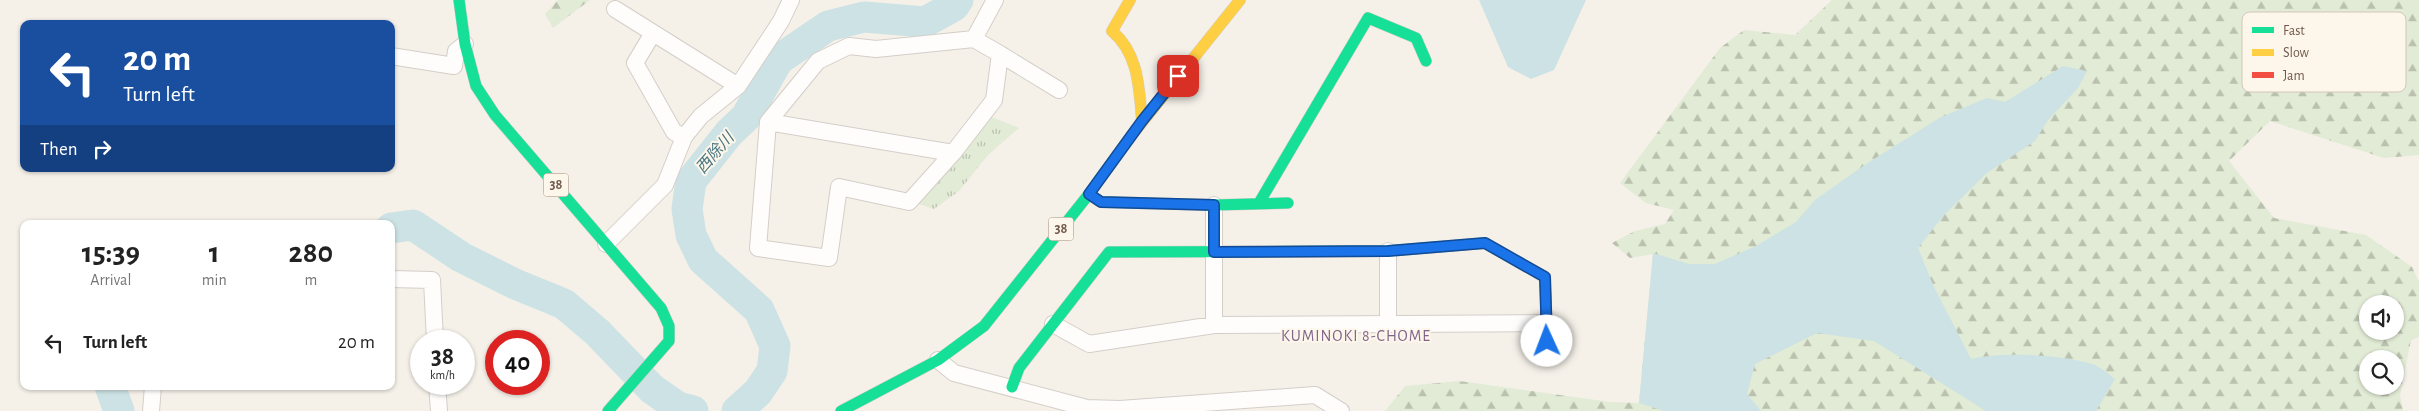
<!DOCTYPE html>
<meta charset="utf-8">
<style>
:root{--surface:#fff;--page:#f2f2f2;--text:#222;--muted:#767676}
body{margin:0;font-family:"Alegreya Sans","Noto Sans JP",sans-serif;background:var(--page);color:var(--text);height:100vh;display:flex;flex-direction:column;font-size:19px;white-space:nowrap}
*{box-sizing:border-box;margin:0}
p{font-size:16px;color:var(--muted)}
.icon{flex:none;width:28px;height:28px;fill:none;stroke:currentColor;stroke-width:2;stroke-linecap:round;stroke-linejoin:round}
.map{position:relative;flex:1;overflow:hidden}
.details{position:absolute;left:20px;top:220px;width:375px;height:170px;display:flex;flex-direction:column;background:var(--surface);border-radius:10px;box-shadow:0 1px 4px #0004}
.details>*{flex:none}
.top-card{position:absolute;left:20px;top:20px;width:375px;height:152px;border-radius:10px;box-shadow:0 1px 4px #0004;background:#1a4fa0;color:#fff;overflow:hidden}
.controls{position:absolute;left:2359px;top:295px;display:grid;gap:10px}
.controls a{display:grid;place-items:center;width:45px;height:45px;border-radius:50%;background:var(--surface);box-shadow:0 1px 4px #0004;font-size:25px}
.speed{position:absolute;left:410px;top:330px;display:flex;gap:10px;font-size:25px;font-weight:700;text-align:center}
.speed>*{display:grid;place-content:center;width:65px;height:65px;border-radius:50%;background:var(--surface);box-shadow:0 1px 4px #0004;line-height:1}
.speed small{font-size:12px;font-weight:400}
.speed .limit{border:8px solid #d22;background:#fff;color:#111}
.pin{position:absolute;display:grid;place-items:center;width:42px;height:42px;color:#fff;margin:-21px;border-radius:10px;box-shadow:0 2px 8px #0006}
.me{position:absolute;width:55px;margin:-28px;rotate:358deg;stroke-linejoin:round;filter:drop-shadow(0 0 4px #0008)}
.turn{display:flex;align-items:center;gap:18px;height:105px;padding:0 20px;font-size:22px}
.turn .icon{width:65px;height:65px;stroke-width:2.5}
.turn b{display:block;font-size:35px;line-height:42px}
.then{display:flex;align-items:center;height:48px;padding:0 20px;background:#0003;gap:10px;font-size:19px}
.eta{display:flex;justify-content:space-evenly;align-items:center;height:85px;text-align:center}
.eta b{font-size:30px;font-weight:600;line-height:35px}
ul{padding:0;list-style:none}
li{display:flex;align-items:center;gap:15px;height:75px;padding:0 20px}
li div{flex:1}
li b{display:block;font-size:19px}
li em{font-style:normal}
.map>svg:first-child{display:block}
.forest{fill:url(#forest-firs);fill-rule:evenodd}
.park{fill:url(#park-tufts)}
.water{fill:#cce2e4}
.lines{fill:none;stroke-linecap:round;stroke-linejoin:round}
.river{stroke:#cce2e4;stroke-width:31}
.street-casing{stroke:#d4cec8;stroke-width:18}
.fast-casing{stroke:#d5cec7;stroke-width:12}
.slow-casing{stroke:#d5cec7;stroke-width:12}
.jam-casing{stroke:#d5cec7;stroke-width:12}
.street{stroke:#fefdfc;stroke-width:16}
.fast{stroke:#16e098;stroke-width:11}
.slow{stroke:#ffcf43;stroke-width:11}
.jam{stroke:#f24e42;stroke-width:11}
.route-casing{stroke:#114b97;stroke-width:12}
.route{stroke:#1a73e8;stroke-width:9}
.labels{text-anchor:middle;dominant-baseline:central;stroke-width:4;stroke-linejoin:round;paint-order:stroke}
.shield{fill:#fdf6ea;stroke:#9b897b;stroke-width:1}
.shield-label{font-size:14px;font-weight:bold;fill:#715a4c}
.water-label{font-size:16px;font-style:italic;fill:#487782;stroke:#fdf6ea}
.neighbourhood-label{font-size:16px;letter-spacing:1px;fill:#80648c;stroke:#fdf6ea}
.key{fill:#fdf6ea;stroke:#d3c7bb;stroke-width:1}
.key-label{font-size:14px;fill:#715a4c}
</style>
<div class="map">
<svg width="2419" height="411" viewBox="0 0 2419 411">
<defs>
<pattern id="forest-firs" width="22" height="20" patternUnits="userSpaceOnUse" patternTransform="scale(1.25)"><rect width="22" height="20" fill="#e1ebd5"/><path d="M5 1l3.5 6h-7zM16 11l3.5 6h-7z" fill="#bbc1af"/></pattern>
<pattern id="park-tufts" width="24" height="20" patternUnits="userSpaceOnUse" patternTransform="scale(1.25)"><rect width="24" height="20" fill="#e1ebd5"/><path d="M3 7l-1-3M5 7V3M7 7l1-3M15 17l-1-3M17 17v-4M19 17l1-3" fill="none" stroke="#bbc1af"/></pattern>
</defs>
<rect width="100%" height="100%" fill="#f5f1e9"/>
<path class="forest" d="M558 0H590L553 28 545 14Z
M1832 0H2419V155L2384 158 2270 121 2229 161 2274 218 2366 235 2412 267 2419 282V337L2411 340 2400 395 2403 411H1385L1405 386 1459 381 1610 402 1639 403 1653 254 1630 258 1612 243 1635 231 1665 224 1674 210 1646 203 1620 183 1720 48 1744 30 1795 35ZM2368 304H2395V331H2368ZM2368 359H2395V386H2368Z"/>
<path class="park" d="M989 116 1019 128 988 155 959 191 934 209 913 202Z"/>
<path class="water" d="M1479 0H1586L1554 70 1531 79 1508 67Z
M2063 66 2087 71 2078 88 2048 120 2035 141 1987 173 1944 215 1918 248 1934 287 1971 359C2002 352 2060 354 2092 364 2100 366 2108 374 2115 379L2096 411H1986L1874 341 1817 333 1755 364 1747 394 1761 411H1664L1639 403 1653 253 1689 264H1715L1756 246 1796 222 1815 200 1866 164 1941 117 1987 98 2005 102Z"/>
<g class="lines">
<path class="river" d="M391 228 413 225 461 257 515 284 564 304 597 332 652 389 678 407 693 411
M110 386 119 411
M737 411 758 392 772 371 775 346 759 310 703 260 691 235 687 209 691 181 729 133 746 117 778 60 828 26 864 17 925 22 954 6 958 0"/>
<defs>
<path id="street" d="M615 9 738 86
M653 33 635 63 674 132 684 137
M974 39 1000 54 994 100 953 153 768 122 818 61 849 46 876 49Z
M974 39 995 0
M1000 54 1059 90
M391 56 454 66 456 51 465 44
M768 122 758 248 829 258 839 187 909 202 953 153
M606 244 665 185 684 137 701 116 738 86 781 21 791 0
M391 279 432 280 435 341
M1053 324 1089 344 1214 325 1547 323
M1214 325V205
M1388 325V251
M938 360 954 373 1087 408 1120 409 1315 395 1341 411
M437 384 439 411
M151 411 153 386"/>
<path id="fast" d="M459 0 465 44 476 86 495 115 661 308 669 326V341L608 411
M1089 194 1101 202 1214 205 1288 203
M1259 203 1368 18 1416 38 1426 61
M1012 387 1019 368 1109 252 1388 251 1485 243 1520 263
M841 411 938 360 984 326 1089 194 1131 136"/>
<path id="slow" d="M1130 0 1112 31C1139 54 1139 88 1142 121
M1131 136 1240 0"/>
<path id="jam" d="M1520 263 1545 277 1548 359"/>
</defs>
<use href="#street" class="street-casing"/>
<use href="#fast" class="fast-casing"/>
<use href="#slow" class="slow-casing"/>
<use href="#jam" class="jam-casing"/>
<use href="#street" class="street"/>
<use href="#fast" class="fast"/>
<use href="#slow" class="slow"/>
<use href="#jam" class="jam"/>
</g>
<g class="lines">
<defs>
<path id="route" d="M1178 76 1142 121 1089 194 1101 202 1214 205V252L1388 251 1485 243 1545 277 1547 341"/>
</defs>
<use href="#route" class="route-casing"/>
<use href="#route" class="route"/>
</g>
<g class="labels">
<g class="shield">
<rect x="543.5" y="173.5" width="25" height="23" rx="4"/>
<rect x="1048.5" y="217.5" width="25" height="23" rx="4"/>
</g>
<g class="shield-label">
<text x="556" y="185">38</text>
<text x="1061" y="229">38</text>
</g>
<g class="water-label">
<text transform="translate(715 153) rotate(-49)">西除川</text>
</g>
<g class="neighbourhood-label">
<text x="1356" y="336">KUMINOKI 8-CHOME</text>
</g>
</g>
<rect x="2242" y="12" width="164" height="80" rx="8" class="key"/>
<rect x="2252" y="27" width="22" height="6" fill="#16e098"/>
<rect x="2252" y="49" width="22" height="7" fill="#ffcf43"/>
<rect x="2252" y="72" width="22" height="6" fill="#f24e42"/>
<g class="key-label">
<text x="2283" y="35">Fast</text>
<text x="2283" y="57">Slow</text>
<text x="2283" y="80">Jam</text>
</g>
</svg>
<div class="controls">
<a><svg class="icon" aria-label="sound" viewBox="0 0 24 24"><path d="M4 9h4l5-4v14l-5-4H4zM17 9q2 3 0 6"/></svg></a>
<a><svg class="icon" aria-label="search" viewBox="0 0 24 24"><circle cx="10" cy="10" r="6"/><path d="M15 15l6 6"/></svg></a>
</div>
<div class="speed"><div>38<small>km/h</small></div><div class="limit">40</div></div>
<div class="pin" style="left:1178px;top:76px;background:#d93025"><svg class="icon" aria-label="arrive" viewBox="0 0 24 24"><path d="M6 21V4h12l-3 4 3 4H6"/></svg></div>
<svg class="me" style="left:1547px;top:341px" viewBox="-20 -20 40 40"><circle r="19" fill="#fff"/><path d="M0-13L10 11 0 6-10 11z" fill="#1a73e8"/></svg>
<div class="top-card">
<div class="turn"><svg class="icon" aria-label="left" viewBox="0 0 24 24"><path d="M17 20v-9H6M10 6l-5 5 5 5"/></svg><div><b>20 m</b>Turn left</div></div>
<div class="then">Then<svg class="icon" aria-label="right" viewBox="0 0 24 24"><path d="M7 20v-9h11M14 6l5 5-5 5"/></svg></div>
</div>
<section class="details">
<div class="eta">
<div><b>15:39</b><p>Arrival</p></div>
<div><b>1</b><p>min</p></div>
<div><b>280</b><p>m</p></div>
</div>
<ul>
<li><svg class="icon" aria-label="left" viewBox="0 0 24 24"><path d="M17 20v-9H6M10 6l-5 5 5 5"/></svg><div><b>Turn left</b></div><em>20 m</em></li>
</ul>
</section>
</div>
